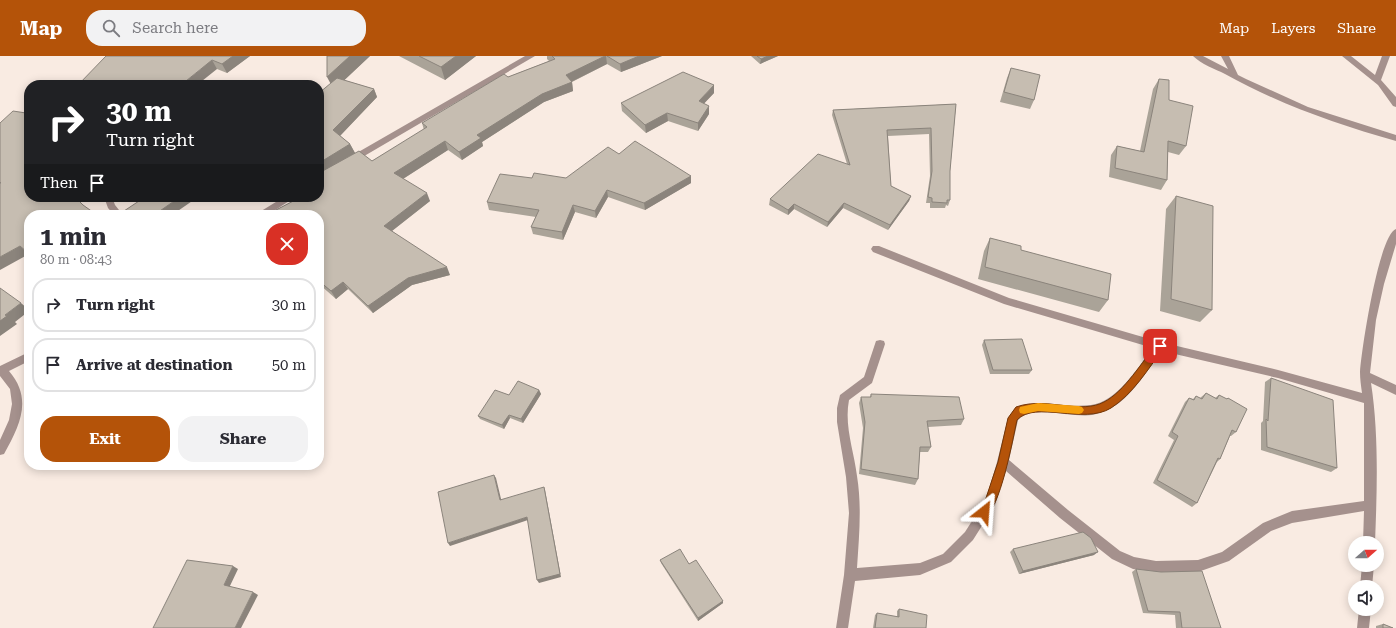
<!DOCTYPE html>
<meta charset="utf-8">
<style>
:root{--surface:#fff;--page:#f2f2f3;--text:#2b2b33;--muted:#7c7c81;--line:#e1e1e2;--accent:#b45309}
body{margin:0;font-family:"Roboto Serif",serif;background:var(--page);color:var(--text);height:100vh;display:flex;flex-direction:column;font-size:15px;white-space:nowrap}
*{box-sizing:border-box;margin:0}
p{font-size:13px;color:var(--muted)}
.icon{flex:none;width:22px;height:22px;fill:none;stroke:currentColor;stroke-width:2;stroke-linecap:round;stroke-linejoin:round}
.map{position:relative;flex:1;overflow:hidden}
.drawer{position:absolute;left:24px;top:154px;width:300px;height:260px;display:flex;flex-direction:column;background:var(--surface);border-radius:16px;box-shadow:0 2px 10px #0003}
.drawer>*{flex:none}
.hud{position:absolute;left:24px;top:24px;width:300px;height:122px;border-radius:16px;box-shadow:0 2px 10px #0003;background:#202124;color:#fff;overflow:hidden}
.needle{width:26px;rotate:69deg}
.tools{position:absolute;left:1348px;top:480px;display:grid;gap:8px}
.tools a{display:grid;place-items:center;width:36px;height:36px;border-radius:50%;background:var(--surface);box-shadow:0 2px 10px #0003;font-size:20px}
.pin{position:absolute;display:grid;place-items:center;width:34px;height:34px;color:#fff;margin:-17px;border-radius:8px;box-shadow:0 2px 6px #0006}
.me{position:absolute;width:44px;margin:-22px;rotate:28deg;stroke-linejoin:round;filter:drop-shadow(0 0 3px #0008)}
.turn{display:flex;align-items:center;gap:14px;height:84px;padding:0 16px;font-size:18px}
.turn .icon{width:52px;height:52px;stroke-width:2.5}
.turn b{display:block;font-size:28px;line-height:34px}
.then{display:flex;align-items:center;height:38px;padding:0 16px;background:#0003;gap:8px;font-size:15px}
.round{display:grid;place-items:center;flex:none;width:42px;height:42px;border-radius:16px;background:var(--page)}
.head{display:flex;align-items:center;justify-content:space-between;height:68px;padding:0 16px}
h1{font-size:24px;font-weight:700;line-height:30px}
.cta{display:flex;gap:8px;margin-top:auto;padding:8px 16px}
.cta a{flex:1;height:46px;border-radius:16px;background:var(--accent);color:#fff;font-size:16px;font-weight:700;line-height:46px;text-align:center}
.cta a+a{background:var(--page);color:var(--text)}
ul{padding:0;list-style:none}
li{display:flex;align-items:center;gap:12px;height:54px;margin:0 8px 6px;padding:0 8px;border:2px solid var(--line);border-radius:16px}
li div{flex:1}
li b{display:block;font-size:15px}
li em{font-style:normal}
header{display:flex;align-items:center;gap:24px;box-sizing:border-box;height:56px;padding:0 20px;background:var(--accent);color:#fff}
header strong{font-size:19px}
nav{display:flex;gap:22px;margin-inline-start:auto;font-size:14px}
.search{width:280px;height:36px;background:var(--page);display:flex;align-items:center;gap:10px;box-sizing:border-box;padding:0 14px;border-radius:16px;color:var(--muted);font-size:15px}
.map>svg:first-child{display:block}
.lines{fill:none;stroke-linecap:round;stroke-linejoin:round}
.minor{fill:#a5918d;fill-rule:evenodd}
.wall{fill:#aaa398}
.shaded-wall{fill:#8b847c}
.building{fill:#c6bdb1;stroke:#8b847c}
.route{fill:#b45309;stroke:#753606}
.slow{fill:#f59e0b}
</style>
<header>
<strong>Map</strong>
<div class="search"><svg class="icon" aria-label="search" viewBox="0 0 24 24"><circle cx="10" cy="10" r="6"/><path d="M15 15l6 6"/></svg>Search here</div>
<nav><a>Map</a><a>Layers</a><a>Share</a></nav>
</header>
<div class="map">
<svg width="1396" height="572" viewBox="0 0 1396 572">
<rect width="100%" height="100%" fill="#f9ebe2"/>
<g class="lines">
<path class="minor" d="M525 0H535L354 106H348L347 104 348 102Z
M1193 0H1203L1228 13 1221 0H1229L1238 19 1246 23 1308 51 1396 79V85C1336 68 1279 48 1225 18 1215 13 1201 8 1193 0Z
M1342 0H1351L1375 19 1382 0H1390L1381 24 1396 41V51L1393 50 1378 29Z
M104 141H112L115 149 123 159H114L108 152Z
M284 141H295L268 159H257L258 157Z
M1396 173V188L1384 228 1376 264 1370 317 1396 329V339L1371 327C1379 379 1377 435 1375 487H1363L1364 455 1292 467 1271 475 1229 505 1198 516 1156 517 1133 513 1112 503 1060 462 1006 415 995 449 973 484 951 506 920 519 855 525 848 572H836L844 519 849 457 846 421 837 366V352L840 339 864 321 876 285 880 284 884 285 885 288 872 327 849 344C844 370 854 395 857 420 862 451 859 481 857 512L920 507 943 498 965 476 986 443 997 406 1008 362 1015 352C1032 346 1047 347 1064 349 1072 350 1082 350 1091 349 1117 346 1138 311 1153 292L1004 248 873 196 871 193 873 190H879L1009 242 1160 286 1278 314 1362 337C1361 330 1360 323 1360 316 1361 296 1379 178 1396 173ZM1162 295 1278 322 1364 347V445L1292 455 1263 467 1222 496 1198 504 1156 505 1134 501 1120 495 1068 454 1009 404 1018 364C1032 348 1071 362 1092 359 1097 358 1104 355 1109 353 1130 344 1148 313 1162 295Z
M29 296V305L9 315C33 343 20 369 4 398L0 399V384L9 364 12 348 10 333 0 320V310Z
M1362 509H1374L1372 531H1360Z
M1359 553H1371L1369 572H1357Z"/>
</g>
<path class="wall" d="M106 0H250L227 17 217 13Z
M327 0H370L344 24 374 33 377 41 340 80 350 88 355 97 343 104 372 105 424 74 422 67 508 21 549 5 547 3V0H662L621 16 607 8 572 26 573 35 544 46 482 86 483 90 462 104 448 94 403 123 430 145 392 175 450 219 412 229 373 257 348 233 336 243 319 228V213L321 211 319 209V159H280L276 154 299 142V141H319L331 28Z
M399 0H476L445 24Z
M751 0H778L760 8Z
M1011 12 1034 44 1030 53 1000 46 1007 22Z
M1159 23 1169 44 1186 90 1179 99 1168 96 1167 124 1161 134 1109 121 1111 99 1117 90 1140 95 1153 33Z
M714 37 704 47 709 58 698 75 668 65 646 77 622 55 621 47Z
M956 48 950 115V144L948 150 946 149 945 152H930V147H926L930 120 929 78 888 80 891 130 911 140 909 145 888 174 843 152 827 171 794 153 788 159 769 149 770 143 847 108 832 59 833 54Z
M619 98 691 120V127L645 154 608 141 596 162 575 156 563 184 533 178 531 171 536 161 489 154 487 146 532 122H566Z
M1176 140 1212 254 1200 266 1160 255 1166 153Z
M990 182 1021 194 1108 244 1099 256 978 223 984 195Z
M984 284 1032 314 1029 318H990L982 289Z
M1271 322 1337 412 1331 416 1261 394V367L1263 365 1265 326Z
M539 334 541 338 523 367 510 362 504 373 480 363 478 360 509 339Z
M1206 337 1215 342 1219 339 1226 343 1228 342 1236 376 1231 380H1230L1220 403 1217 406 1197 447 1192 451 1153 427 1174 384 1168 380 1185 346 1189 342 1193 343 1196 340 1200 342Z
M871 338 964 363 961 369 928 371 931 391 928 396H920L918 423 915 429 859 418 863 372 859 347 861 341H870Z
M1013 493 1094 499 1019 518 1010 496Z
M660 504 689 508 723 547 698 565 661 507Z
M1136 513 1221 572H1176L1175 559 1143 557 1132 516Z
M899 553 926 572H873L875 559 877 557 897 561V555Z
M1383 568 1393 572H1376V570Z"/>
<path class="shaded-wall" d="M233 0H250L227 17 222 8Z
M350 0H370L334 34 327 21Z
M456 0H476L445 24 441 11Z
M605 0H606L607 8 569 27 572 26 573 35 544 46 482 86 483 90 462 104 459 96 477 79 566 19Z
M639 0H662L621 16 620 8Z
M768 0H778L760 8 761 3Z
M212 4 217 13 197 29H181Z
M714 29V37L699 53V45Z
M374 33 377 41 337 83 333 74Z
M709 50V58L698 75V67Z
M667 57 668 65 646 77 645 69Z
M445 85 448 94 398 126 394 117Z
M350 88 355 97 319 118V107Z
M691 120V127L645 154 644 147Z
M607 134 608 141 596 162 595 155Z
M427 137 430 145 388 178 384 170Z
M911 140 909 145 888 174 890 169Z
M180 141H198L172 159H154Z
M844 147 843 152 827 171 828 166Z
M794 148V153L788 159V154Z
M573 149 575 156 563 184 562 176Z
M20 190 29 198 0 214V201Z
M447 211 450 219 412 229 373 257 368 250 408 222Z
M343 226 348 233 336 243 331 235Z
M21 247 29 254V255L15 266 17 268 0 280V265L5 259Z
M539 334 541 338 523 367 521 363Z
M509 359 510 362 504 373 502 369Z
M494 419 496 422 502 447 500 444Z
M544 431 545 434 561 521 539 527 537 524Z
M527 461 528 464 450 490 448 487Z
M1098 496 1094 499 1019 518 1023 515Z
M233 510 238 513 229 532 224 529Z
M253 536 258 539 241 572H235Z
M723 545V547L698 565V562Z"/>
<path class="building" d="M106 0H233L222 8 212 4 181 29H78Z
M327 0H350L327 21Z
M419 0H456L441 11Z
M552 0H605L566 19 572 26 542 38 477 79 481 82 459 96 445 85 394 117 427 137 384 170 447 211 408 222 368 250 343 226 331 235 319 225V213L324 210 319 206V159H280L276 154 301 141H319V117L359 95 372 105 427 71 422 67 504 18 508 21 555 3Z
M607 0H639L620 8Z
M757 0H768L761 3Z
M1011 12 1040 19 1034 44 1004 36Z
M683 16 714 29 699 45 709 50 698 67 667 57 645 69 621 47Z
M337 22 374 33 333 74 350 88 319 107V37Z
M1159 23 1169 24V44L1193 50 1186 90 1168 85 1167 124 1115 112 1117 90 1144 96Z
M956 48 950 115V144H947V147L932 146V142L928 141 932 115 931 72 887 74 891 130 911 140 890 169 844 147 828 166 794 148 788 154 770 143 818 98 850 109 833 54Z
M29 54V141H75L83 149 97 159H29V194L27 196 20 190 0 201V127H1L0 126V67L13 55 26 57Z
M635 85 691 120 644 147 607 134 595 155 573 149 562 176 531 171 539 154 487 146 500 118 532 122 534 117 566 122 608 91 619 98Z
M1176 140 1213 150 1212 254 1171 243Z
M145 141H180L154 159H118Z
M990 182 1021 190V194L1111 218 1108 244 985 211Z
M0 232 21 247 5 259 7 260 0 265Z
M1022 283 1032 314H993L984 284Z
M1271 322 1333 344 1337 412 1267 391 1266 363 1268 365Z
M518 325 539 334 521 363 509 359 502 369 478 360 495 334 509 339Z
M1206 337 1217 343 1219 339 1227 343 1228 342 1247 353 1236 376 1232 374 1220 403 1218 402 1197 447 1157 424 1178 380 1172 376 1189 342 1194 344 1196 340 1202 343Z
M871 338 959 341 964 363 927 365 931 391H920L918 423 861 413 865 366 861 341H871Z
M494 419 500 444 544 431 560 518 537 524 527 461 448 487 438 436Z
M1083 476 1091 482 1098 496 1023 515 1013 493Z
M680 493 689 508 696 504 723 545 698 562 660 504Z
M187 504 233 510 224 529 253 536 235 572H153Z
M1136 513 1161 516 1202 515 1221 572H1182L1180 556 1148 555Z
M899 553 927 559 926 572H875L877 557 899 561Z
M1383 568 1393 572H1383Z"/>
<path class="route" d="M1160 286 1163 287 1165 290 1163 293C1148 313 1133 338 1111 352 1084 369 1035 344 1017 364 1013 382 1000 455 984 461L980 460 978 456 986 442 998 406 1008 362 1016 351C1033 345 1050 348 1067 350 1079 351 1093 352 1104 346 1124 336 1143 305 1157 287Z"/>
<path class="slow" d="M1038 347 1079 350 1082 351 1084 354 1082 357 1079 358 1038 355 1024 358 1020 357 1019 354 1020 351Z"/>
</svg>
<div class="tools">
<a><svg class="needle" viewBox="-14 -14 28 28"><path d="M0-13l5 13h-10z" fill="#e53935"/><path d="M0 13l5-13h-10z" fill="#7c7c81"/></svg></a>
<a><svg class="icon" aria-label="sound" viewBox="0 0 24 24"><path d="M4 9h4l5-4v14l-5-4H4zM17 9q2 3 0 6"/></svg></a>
</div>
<div class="pin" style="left:1160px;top:290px;background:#d93025"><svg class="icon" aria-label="arrive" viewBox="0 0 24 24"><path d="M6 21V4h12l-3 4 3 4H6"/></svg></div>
<svg class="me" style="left:984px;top:456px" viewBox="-20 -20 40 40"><path d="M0-17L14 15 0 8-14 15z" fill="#b45309" stroke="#fff" stroke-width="4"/></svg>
<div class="hud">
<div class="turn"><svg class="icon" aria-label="right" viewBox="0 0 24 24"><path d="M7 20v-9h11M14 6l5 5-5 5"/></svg><div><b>30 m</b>Turn right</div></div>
<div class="then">Then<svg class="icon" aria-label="arrive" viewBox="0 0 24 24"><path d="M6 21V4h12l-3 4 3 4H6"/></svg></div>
</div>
<section class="drawer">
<div class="head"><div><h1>1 min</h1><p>80 m · 08:43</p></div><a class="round" style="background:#d93025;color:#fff"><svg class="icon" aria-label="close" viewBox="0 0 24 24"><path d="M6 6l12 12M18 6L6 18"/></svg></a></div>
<ul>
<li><svg class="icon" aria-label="right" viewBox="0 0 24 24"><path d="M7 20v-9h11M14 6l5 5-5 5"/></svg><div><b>Turn right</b></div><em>30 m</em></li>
<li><svg class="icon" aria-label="arrive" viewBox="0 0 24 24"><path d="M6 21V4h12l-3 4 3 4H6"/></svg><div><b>Arrive at destination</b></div><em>50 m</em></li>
</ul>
<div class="cta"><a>Exit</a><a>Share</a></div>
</section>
</div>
